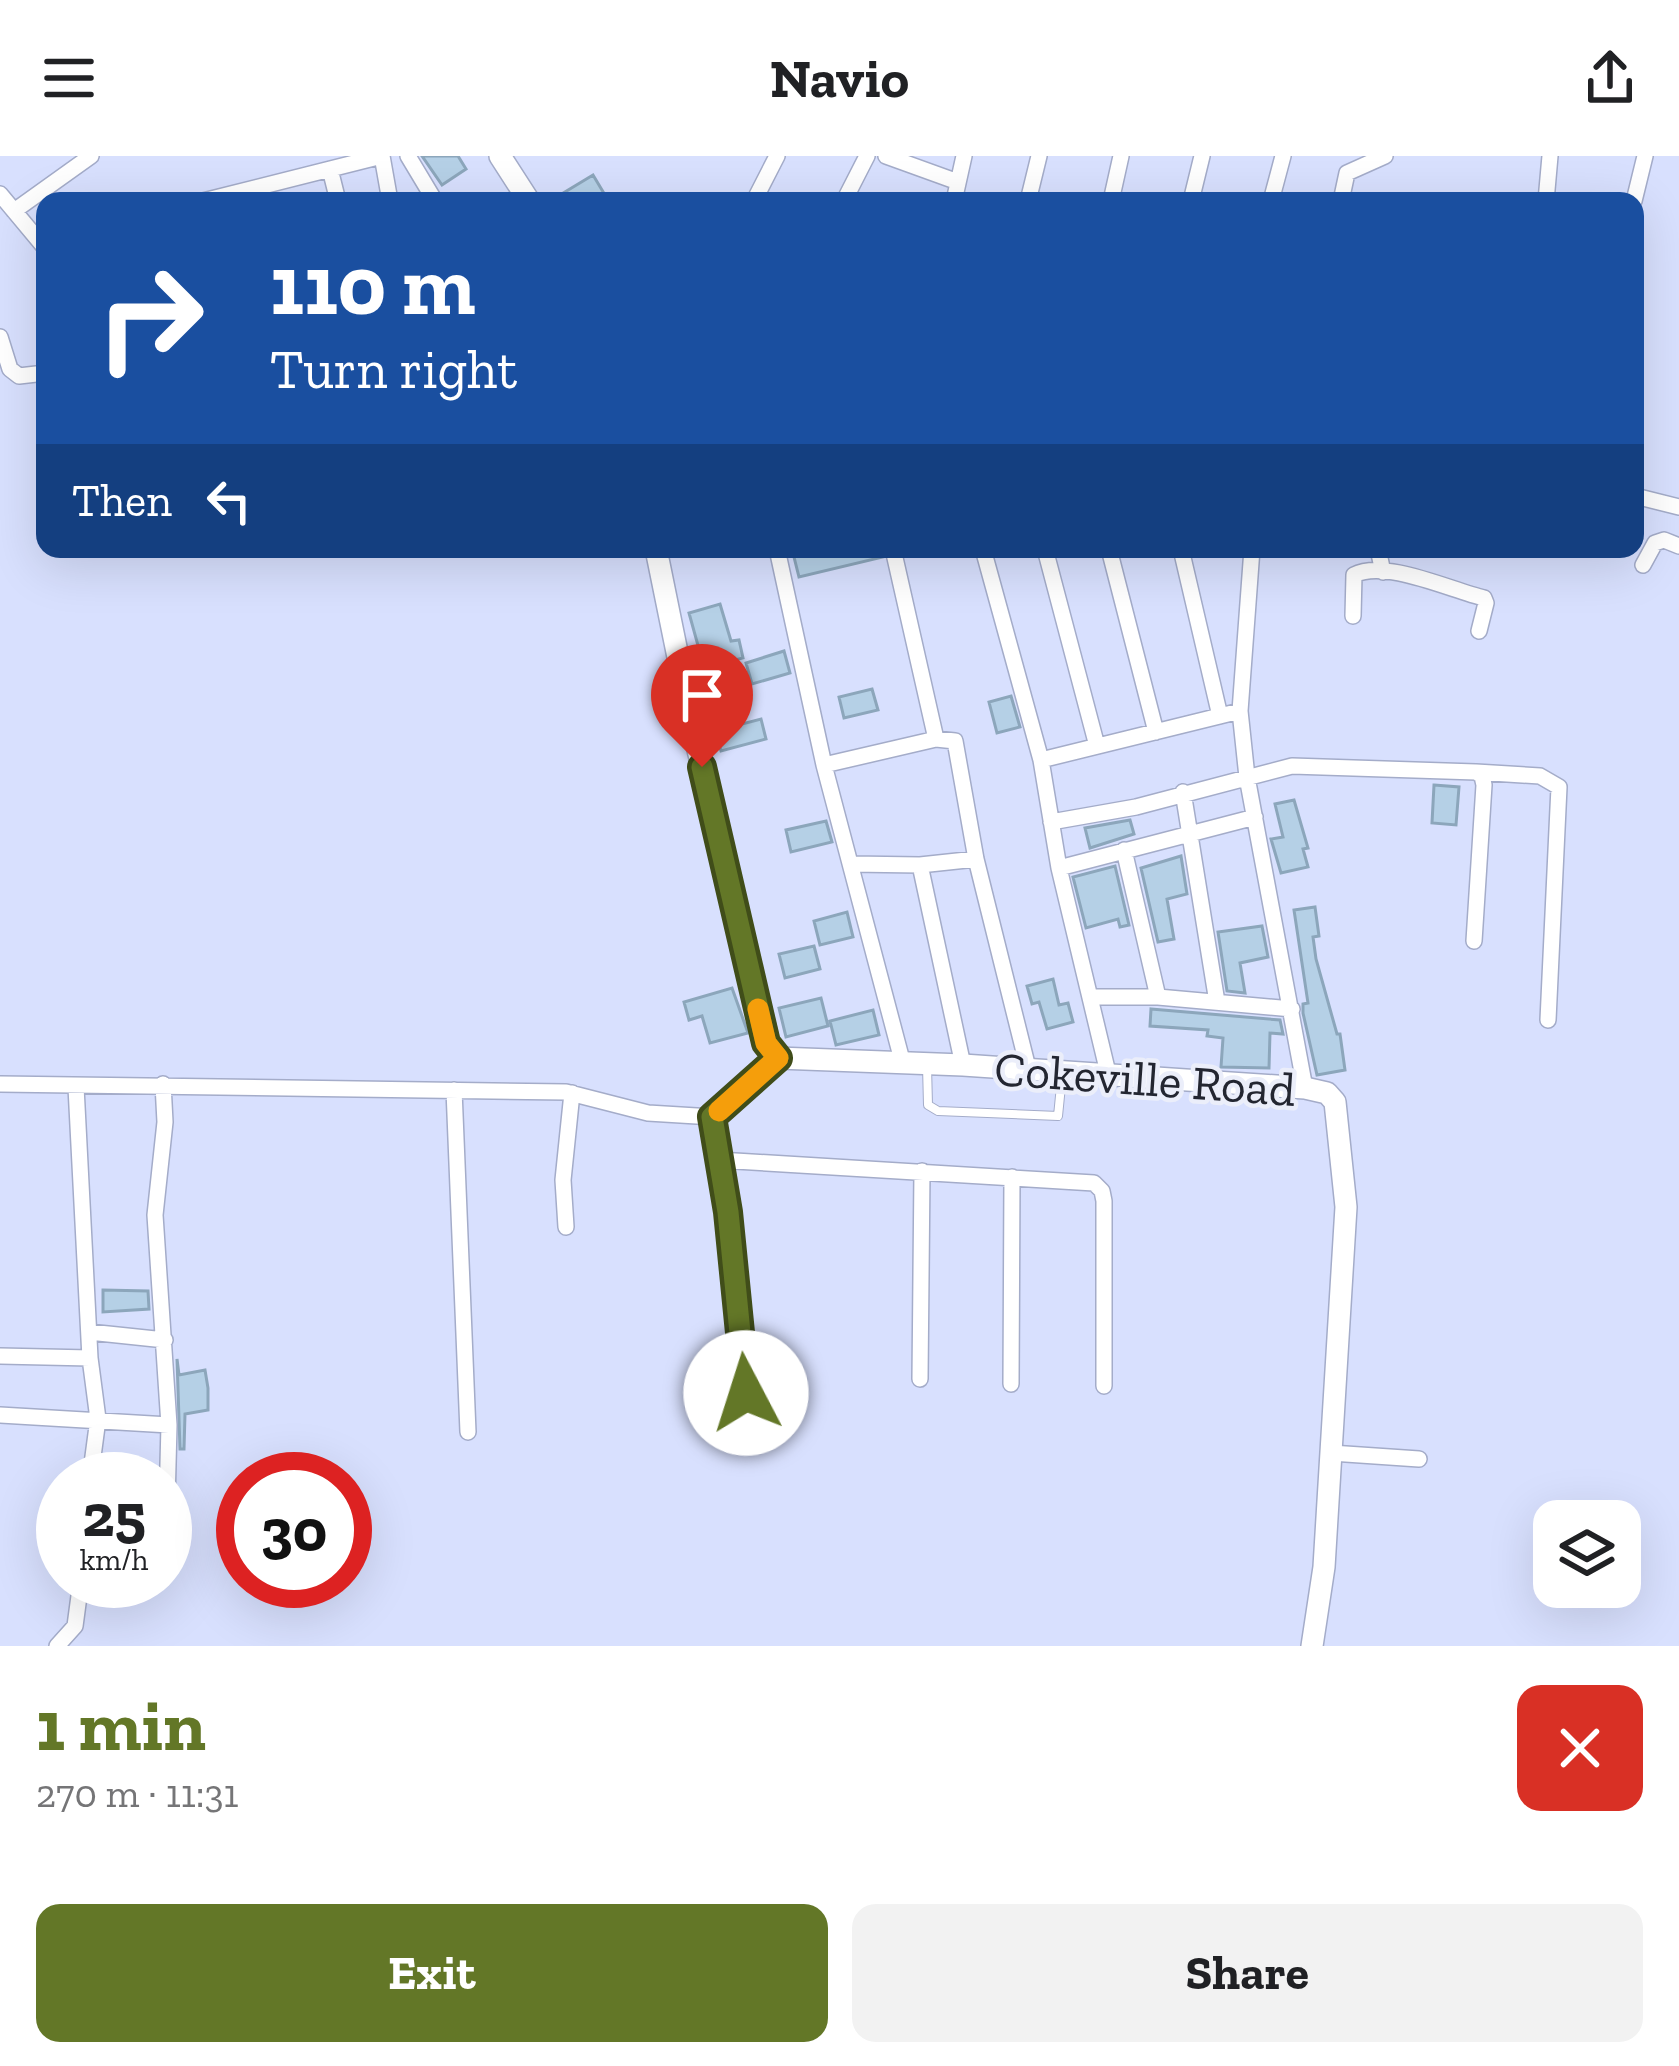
<!DOCTYPE html>
<meta charset="utf-8">
<style>
:root{--surface:#fff;--page:#f2f2f2;--text:#202124;--muted:#757577;--accent:#637727}
body{margin:0;font-family:"Zilla Slab",serif;background:var(--page);color:var(--text);height:100vh;display:flex;flex-direction:column;font-size:45px;white-space:nowrap}
*{box-sizing:border-box;margin:0}
p{font-size:39px;color:var(--muted)}
.icon{flex:none;width:66px;height:66px;fill:none;stroke:currentColor;stroke-width:2;stroke-linecap:round;stroke-linejoin:round}
.map{position:relative;height:1490px;overflow:hidden}
.details{display:flex;flex-direction:column;background:var(--surface);flex:1}
.details>*{flex:none}
.top-card{position:absolute;left:36px;top:36px;width:1608px;height:366px;border-radius:24px;box-shadow:0 12px 48px #0002;background:#1a4fa0;color:#fff;overflow:hidden}
.controls{position:absolute;left:1533px;top:1344px;display:grid;gap:24px}
.controls a{display:grid;place-items:center;width:108px;height:108px;border-radius:24px;background:var(--surface);box-shadow:0 12px 48px #0002;font-size:60px}
.speed{position:absolute;left:36px;top:1296px;display:flex;gap:24px;font-size:60px;font-weight:700;text-align:center}
.speed>*{display:grid;place-content:center;width:156px;height:156px;border-radius:50%;background:var(--surface);box-shadow:0 12px 48px #0002;line-height:1}
.speed small{font-size:30px;font-weight:400}
.speed .limit{border:18px solid #d22;background:#fff;color:#111}
.pin{position:absolute;display:grid;place-items:center;width:102px;height:102px;color:#fff;margin:-123px -51px;border-radius:50% 50% 50% 0;rotate:-45deg;box-shadow:0 0 12px #0007}
.pin .icon{rotate:45deg}
.me{position:absolute;width:132px;margin:-66px;rotate:355deg;stroke-linejoin:round;filter:drop-shadow(0 0 9px #0008)}
.turn{display:flex;align-items:center;gap:42px;height:252px;padding:0 36px;font-size:54px}
.turn .icon{width:156px;height:156px;stroke-width:2.5}
.turn b{display:block;font-size:84px;line-height:102px}
.then{display:flex;align-items:center;height:114px;padding:0 36px;background:#0003;gap:24px;font-size:45px}
.round{display:grid;place-items:center;flex:none;width:126px;height:126px;border-radius:24px;background:var(--page)}
.overview{display:flex;align-items:center;justify-content:space-between;height:204px;padding:0 36px}
h1{font-size:72px;font-weight:700;line-height:90px;color:var(--accent)}
.button{display:flex;gap:24px;margin-top:auto;padding:24px 36px}
.button a{flex:1;height:138px;border-radius:24px;background:var(--accent);color:#fff;font-size:48px;font-weight:700;line-height:138px;text-align:center}
.button a+a{background:var(--page);color:var(--text)}
header{display:flex;justify-content:space-between;align-items:center;height:156px;padding:0 36px;background:var(--surface);font-size:54px;font-weight:700}
.map>svg:first-child{display:block}
.building{fill:#b5d0e6;stroke:#8ca6bb;stroke-width:3}
.lines{fill:none;stroke-linecap:round;stroke-linejoin:round}
.lane-casing{stroke:#a4acc9;stroke-width:10}
.street-casing{stroke:#a4acc9;stroke-width:18}
.secondary-casing{stroke:#a4acc9;stroke-width:24}
.lane{stroke:#fff;stroke-width:8}
.street{stroke:#fff;stroke-width:15}
.secondary{stroke:#fff;stroke-width:21}
.route-casing{stroke:#404d19;stroke-width:30}
.route{stroke:#637727;stroke-width:21}
.slow{stroke:#f59e0b;stroke-width:21}
.labels{text-anchor:middle;dominant-baseline:central;stroke-width:9;stroke-linejoin:round;paint-order:stroke}
.street-label{font-size:48px;fill:#232631;stroke:#ebeefa}
</style>
<header><svg class="icon" aria-label="menu" viewBox="0 0 24 24"><path d="M4 6h16M4 12h16M4 18h16"/></svg>Navio<svg class="icon" aria-label="share" viewBox="0 0 24 24"><path d="M12 15V3M7 8l5-5 5 5M5 13v7h14v-7"/></svg></header>
<div class="map">
<svg width="1679" height="1490" viewBox="0 0 1679 1490">
<rect width="100%" height="100%" fill="#d8e0fe"/>
<path class="building" d="M422 0H458L466 13 442 29Z
M593 19 605 39 596 45H550Z
M792 393H881L883 401 799 421Z
M720 448 731 485 739 484 743 502 698 513 693 494 699 493 689 457Z
M784 495 790 517 752 528 746 507Z
M872 533 878 554 844 562 839 541Z
M1011 540 1020 571 997 577 989 546Z
M761 563 766 583 721 595 715 575Z
M1434 629 1459 631 1456 669 1432 667Z
M1294 644 1308 692 1303 693 1308 711 1281 717 1271 683 1283 681 1275 648Z
M1130 664 1134 678 1090 692 1085 672Z
M826 665 832 686 791 696 786 674Z
M1181 700 1187 738 1167 743 1174 783 1158 786 1141 712Z
M1115 710 1129 769 1120 771 1118 763 1086 772 1073 721Z
M1315 751 1319 780 1313 781 1316 803 1337 878H1340L1345 914 1317 919 1303 857V848L1308 847 1294 754Z
M847 756 853 781 820 789 814 765Z
M1262 770 1268 801 1240 807 1245 837 1227 835 1218 776Z
M814 790 820 813 785 822 779 798Z
M1053 823 1059 849 1068 847 1073 866 1047 873 1039 846 1032 848 1027 830Z
M732 832 748 877 710 887 702 860 689 864 684 846Z
M821 842 828 870 786 881 779 852Z
M1151 853 1280 864 1283 878 1270 877 1269 912 1221 911 1223 882 1207 880 1208 874 1150 870Z
M873 854 879 879 836 889 830 865Z
M103 1134 148 1135 149 1153 103 1156Z
M177 1203 179 1219 205 1214 208 1232V1254L185 1258 184 1293H180Z"/>
<g class="lines">
<defs>
<path id="lane" d="M927 910 928 949 938 955 1058 960 1062 920"/>
<path id="street" d="M382 0 390 45
M408 0 435 45
M886 0 958 26
M330 13 338 45
M0 38 45 92
M203 45 382 0
M754 45 777 0
M844 45 867 0
M954 45 964 0
M1028 45 1039 0
M1111 45 1121 0
M1191 45 1202 0
M1271 45 1283 0
M1341 45 1347 17 1385 0
M1546 45 1550 0
M1634 45 1645 0
M14 55 91 0
M0 181 10 213 19 220 45 217
M1635 340 1679 351
M777 393 824 609 903 908
M893 393 936 583
M983 393 1041 604 1059 712 1109 921
M1045 393 1097 590
M1109 393 1156 576
M1181 393 1220 560
M1252 393 1240 555 1247 621 1305 932
M1378 393 1383 416
M1643 409 1655 387 1664 384 1679 390
M1353 460 1354 419C1385 403 1450 434 1484 442L1486 447 1479 475
M1041 604 1240 555
M824 609 936 583 955 585 976 703 1029 916
M1476 616 1540 620 1559 631 1548 864
M1183 636 1217 846
M1051 666 1136 651 1292 610 1476 616 1482 620 1484 629 1474 785
M1124 694 1158 841
M851 708 920 709 976 703
M920 709 963 909
M1059 712 1255 661
M1090 841H1158L1292 853
M0 928 566 936 648 957 713 961 778 902
M163 928 165 966 155 1059 169 1269 166 1386
M76 931 90 1202 98 1263 90 1323
M454 934 468 1276
M713 961 728 1056 745 1237 749 1248 787 1256
M719 1004 1094 1027 1102 1035 1104 1045V1230
M566 1071 563 1024 572 937
M89 1176 165 1184
M0 1200 90 1202
M920 1223 922 1015
M1011 1228 1012 1021
M0 1259 169 1269
M1331 1297 1419 1303
M57 1490 75 1470 81 1425"/>
<path id="secondary" d="M500 0 529 45
M656 393 691 565 771 896 778 902 963 909 1305 932 1327 937 1335 946 1346 1051 1324 1411 1312 1490"/>
</defs>
<use href="#lane" class="lane-casing"/>
<use href="#street" class="street-casing"/>
<use href="#secondary" class="secondary-casing"/>
<use href="#lane" class="lane"/>
<use href="#street" class="street"/>
<use href="#secondary" class="secondary"/>
</g>
<g class="lines">
<defs>
<path id="route" d="M702 611 766 887 778 902 712 961 728 1056 746 1237"/>
</defs>
<use href="#route" class="route-casing"/>
<use href="#route" class="route"/>
<path class="slow" d="M719 955 778 902 766 887 758 853"/>
</g>
<g class="labels">
<g class="street-label">
<text transform="translate(1145 923) rotate(4)">Cokeville Road</text>
</g>
</g>
</svg>
<div class="controls">
<a><svg class="icon" aria-label="layers" viewBox="0 0 24 24"><path d="M12 4l9 5-9 5-9-5zM3 14l9 5 9-5"/></svg></a>
</div>
<div class="speed"><div>25<small>km/h</small></div><div class="limit">30</div></div>
<div class="pin" style="left:702px;top:611px;background:#d93025"><svg class="icon" aria-label="arrive" viewBox="0 0 24 24"><path d="M6 21V4h12l-3 4 3 4H6"/></svg></div>
<svg class="me" style="left:746px;top:1237px" viewBox="-20 -20 40 40"><circle r="19" fill="#fff"/><path d="M0-13L10 11 0 6-10 11z" fill="#637727"/></svg>
<div class="top-card">
<div class="turn"><svg class="icon" aria-label="right" viewBox="0 0 24 24"><path d="M7 20v-9h11M14 6l5 5-5 5"/></svg><div><b>110 m</b>Turn right</div></div>
<div class="then">Then<svg class="icon" aria-label="left" viewBox="0 0 24 24"><path d="M17 20v-9H6M10 6l-5 5 5 5"/></svg></div>
</div>
</div>
<section class="details">
<div class="overview"><div><h1>1 min</h1><p>270 m · 11:31</p></div><a class="round" style="background:#d93025;color:#fff"><svg class="icon" aria-label="close" viewBox="0 0 24 24"><path d="M6 6l12 12M18 6L6 18"/></svg></a></div>
<div class="button"><a>Exit</a><a>Share</a></div>
</section>
